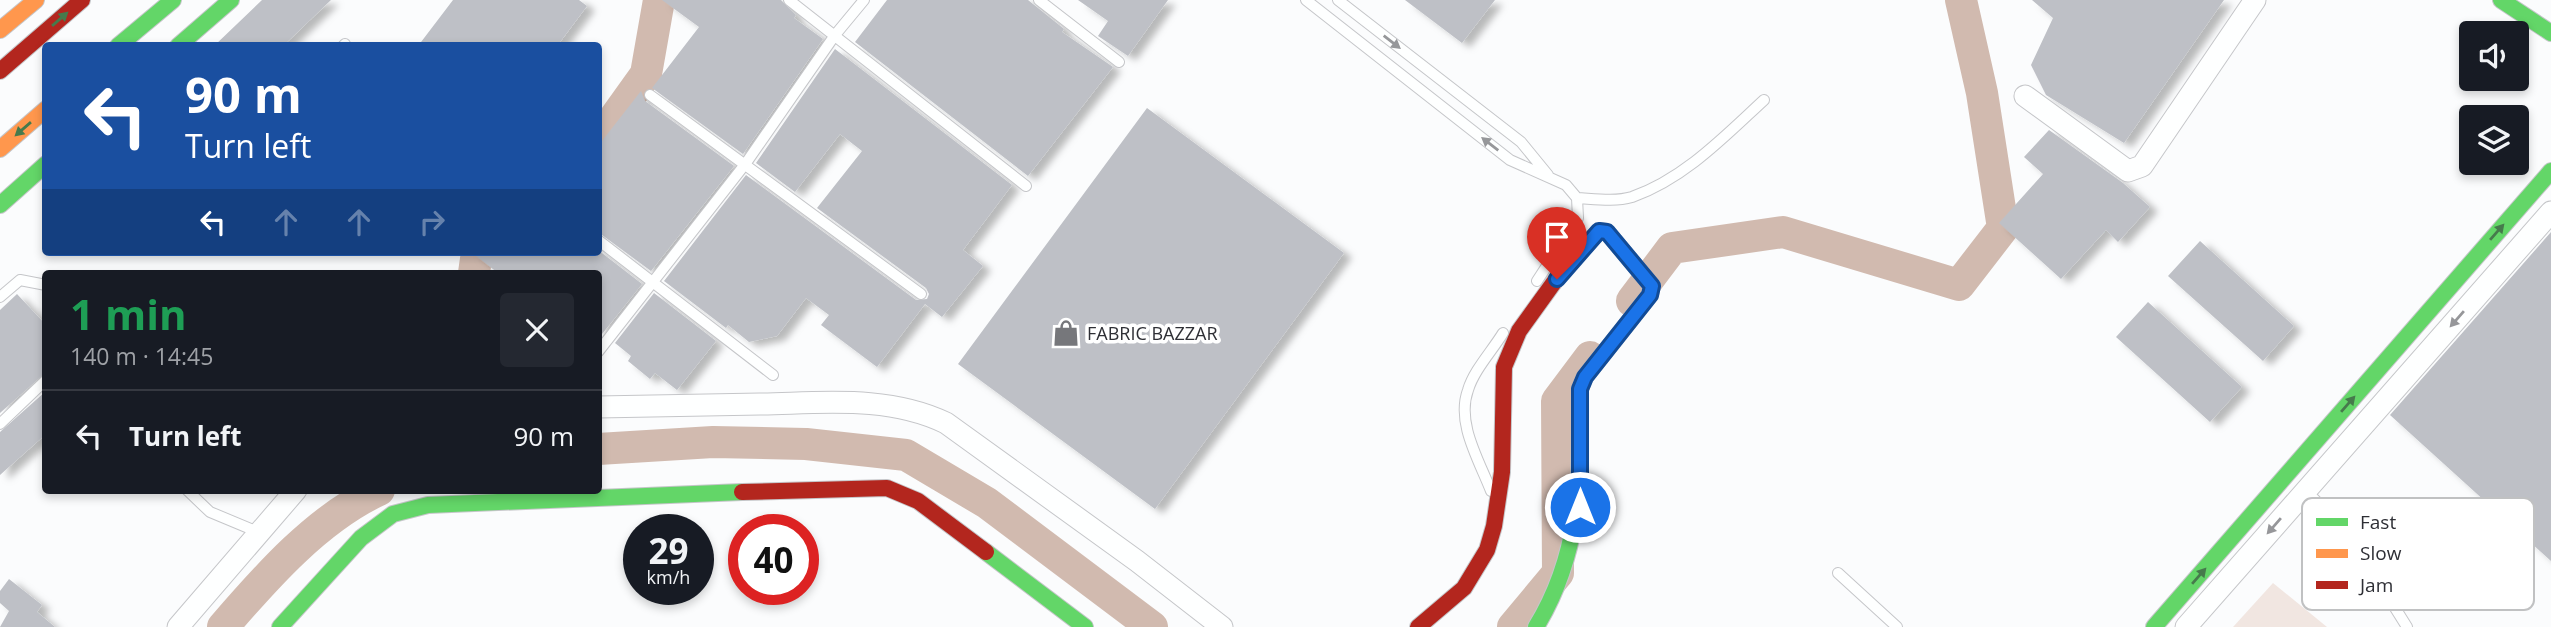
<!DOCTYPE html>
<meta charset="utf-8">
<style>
:root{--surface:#171b24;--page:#242831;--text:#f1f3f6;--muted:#9ea1a6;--line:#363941}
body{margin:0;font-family:"Open Sans",sans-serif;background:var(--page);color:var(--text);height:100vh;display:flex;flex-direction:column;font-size:26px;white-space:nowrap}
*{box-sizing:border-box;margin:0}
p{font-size:23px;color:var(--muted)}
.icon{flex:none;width:38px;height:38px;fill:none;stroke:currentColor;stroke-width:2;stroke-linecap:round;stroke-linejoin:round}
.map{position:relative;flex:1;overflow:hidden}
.panel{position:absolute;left:42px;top:270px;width:560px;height:224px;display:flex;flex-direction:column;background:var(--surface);border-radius:7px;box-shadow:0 4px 10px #0003}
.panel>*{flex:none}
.hud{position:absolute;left:42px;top:42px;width:560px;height:214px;border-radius:7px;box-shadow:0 4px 10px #0003;background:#1a4fa0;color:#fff;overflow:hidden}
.fabs{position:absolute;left:2459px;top:21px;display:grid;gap:14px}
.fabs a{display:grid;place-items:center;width:70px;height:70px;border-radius:7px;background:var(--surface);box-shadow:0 4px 10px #0003;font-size:35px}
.speed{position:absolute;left:623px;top:514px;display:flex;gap:14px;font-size:35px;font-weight:700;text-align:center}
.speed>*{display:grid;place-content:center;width:91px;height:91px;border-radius:50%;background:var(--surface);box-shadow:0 4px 10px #0003;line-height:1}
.speed small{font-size:18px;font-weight:400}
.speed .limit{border:10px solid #d22;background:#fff;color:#111}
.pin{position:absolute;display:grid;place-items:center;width:60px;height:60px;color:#fff;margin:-72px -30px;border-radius:50% 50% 50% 0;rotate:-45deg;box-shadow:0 0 7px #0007}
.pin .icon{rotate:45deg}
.me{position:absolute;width:77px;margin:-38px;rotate:0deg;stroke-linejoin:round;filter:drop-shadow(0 0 5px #0008)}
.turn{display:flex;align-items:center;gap:24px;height:147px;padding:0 28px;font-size:32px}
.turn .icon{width:91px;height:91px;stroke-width:2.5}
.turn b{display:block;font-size:49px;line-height:60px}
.lanes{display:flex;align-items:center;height:66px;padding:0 28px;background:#0003;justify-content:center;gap:35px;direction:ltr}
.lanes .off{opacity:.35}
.round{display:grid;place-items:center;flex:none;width:74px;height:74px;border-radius:7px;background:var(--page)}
.headline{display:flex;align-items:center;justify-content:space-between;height:119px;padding:0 28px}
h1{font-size:42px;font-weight:700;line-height:52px;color:#1e9e55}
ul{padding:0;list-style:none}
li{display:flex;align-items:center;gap:21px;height:91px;padding:0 28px;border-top:2px solid var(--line)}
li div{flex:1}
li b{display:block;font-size:26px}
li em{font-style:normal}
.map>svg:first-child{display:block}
.green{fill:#f1e6e1}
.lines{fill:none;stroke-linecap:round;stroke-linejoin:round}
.river{stroke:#d1baaf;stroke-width:32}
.building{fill:#bec0c6;filter:url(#shadow)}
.lane-casing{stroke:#c5c6c9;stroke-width:12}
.street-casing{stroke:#c5c6c9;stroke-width:23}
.fast-casing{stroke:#c5c6c9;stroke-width:18}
.slow-casing{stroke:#c5c6c9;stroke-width:18}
.jam-casing{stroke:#c5c6c9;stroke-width:18}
.lane{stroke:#feffff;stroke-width:10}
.street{stroke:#feffff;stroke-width:21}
.fast{stroke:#63d668;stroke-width:16}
.slow{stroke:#ff974d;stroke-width:16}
.jam{stroke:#b3261e;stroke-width:16}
.oneway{fill:#467a4c}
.oneway2{fill:#96979a}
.route-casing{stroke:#114b97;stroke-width:18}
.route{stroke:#1a73e8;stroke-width:12}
.labels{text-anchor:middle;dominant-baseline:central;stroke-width:7;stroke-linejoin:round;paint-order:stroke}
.poi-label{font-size:18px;fill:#2e2f35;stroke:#fff;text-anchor:start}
.key{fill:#fff;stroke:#c0c1c2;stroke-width:2}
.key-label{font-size:19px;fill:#2e2f35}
</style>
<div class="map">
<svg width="2551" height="627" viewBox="0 0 2551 627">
<defs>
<filter id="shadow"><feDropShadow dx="8" dy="4.5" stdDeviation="3.5" flood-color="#0004"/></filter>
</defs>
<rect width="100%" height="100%" fill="#fbfcfd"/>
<path class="green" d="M2273 583 2327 627H2233Z"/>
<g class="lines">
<path class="river" d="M598 141 646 74 659 0
M474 273 477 252
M1632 301 1672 248 1783 232 1959 285 2003 228 1982 93 1961 0
M598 449 713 442 806 444 906 455 987 503 1152 627
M223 627C266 577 318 518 379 490
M1513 627 1558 573 1557 401 1590 357"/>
</g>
<path class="building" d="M262 0H331L283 46H214Z
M453 0H579L587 6 557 46H418Z
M662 0H781L796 15 794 18 823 39 743 154 652 88 699 27Z
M887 0H1028L1064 29 1062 32 1113 67 1028 176 855 42Z
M1078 0H1168L1128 56 1098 36 1108 21Z
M1405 0H1495L1462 43Z
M2032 0H2224L2124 143 2046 95 2031 65 2053 18Z
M835 49 1012 185 963 250 983 266 942 317 925 304 877 367 821 325 829 315 806 298 777 336 749 342 728 325 726 328 664 281 746 175 916 300 927 299 929 294 926 288 817 208 862 151 840 134 795 192 756 163Z
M641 91 645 101 734 166 651 271 598 232V146Z
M1147 108 1344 253 1155 509 958 364Z
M2049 130 2123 183 2150 207 2118 242 2106 230 2061 279 1999 223 2043 174 2024 157Z
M2551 232V561L2390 415Z
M2200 241 2294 326 2263 361 2168 276Z
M598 250 642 284 602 334 598 331V273H498L471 252Z
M654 293 716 341 677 390 655 373 650 379 628 361 631 356 615 343Z
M17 294 46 325V372L0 413V310Z
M2148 302 2242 387 2210 422 2116 337Z
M46 391V434L0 475V432Z
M9 579 42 605 37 612 55 627H0L9 611 0 603V591Z"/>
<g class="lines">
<defs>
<path id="lane" d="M789 0 1026 186
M1039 0 1119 62
M1306 0 1510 160 1566 185 1577 198 1578 218 1537 281
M1338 0 1521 142 1548 175
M343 46 345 44
M650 95 921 294
M1577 198C1595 199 1615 202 1632 197 1684 179 1725 136 1764 100
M598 240 773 375
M0 297 20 280 46 285
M598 352 746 163 835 35 864 0
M0 424 46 380
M187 490 210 512 258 532
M1491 491C1479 460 1456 423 1468 390 1474 370 1492 351 1503 333
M2306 491 2347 531 2407 627
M1838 573 1897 627"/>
<path id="street" d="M2025 96 2128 171 2142 166 2255 0
M598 407C652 406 706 405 760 404 823 403 888 395 946 423L1137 561 1222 627
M178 627 296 490
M2186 627 2551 212"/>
<path id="fast" d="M2501 0 2551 33
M118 46 173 0
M178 46 231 0
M0 205 46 164
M986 552 1085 627
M280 627 361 538 393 514 428 505 742 492
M1536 627C1583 550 1580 476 1580 389L1585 377 1650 295 1652 286 1607 232 1599 231 1560 274
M2154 627 2551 171"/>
<path id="slow" d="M0 30 36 0
M0 149 46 109"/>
<path id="jam" d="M0 71 82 0
M742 492 887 488 918 501 986 552
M1418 627 1464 588 1487 550 1494 526 1502 472 1504 367 1519 331 1560 274"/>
</defs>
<use href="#lane" class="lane-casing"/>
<use href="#street" class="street-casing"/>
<use href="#fast" class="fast-casing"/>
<use href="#slow" class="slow-casing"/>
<use href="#jam" class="jam-casing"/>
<use href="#lane" class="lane"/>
<use href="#street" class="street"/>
<use href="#fast" class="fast"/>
<use href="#slow" class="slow"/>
<use href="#jam" class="jam"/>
</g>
<defs><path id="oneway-solid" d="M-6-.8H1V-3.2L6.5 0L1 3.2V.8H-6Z" transform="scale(1.75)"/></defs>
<g class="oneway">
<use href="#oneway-solid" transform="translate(60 19) rotate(-41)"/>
<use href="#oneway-solid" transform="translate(23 129) rotate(139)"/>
<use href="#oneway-solid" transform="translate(2497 232) rotate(-49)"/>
<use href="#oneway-solid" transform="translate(2348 404) rotate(-49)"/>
<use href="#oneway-solid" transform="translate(2199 576) rotate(-49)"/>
</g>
<g class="oneway2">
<use href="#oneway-solid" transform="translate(1392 42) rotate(38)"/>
<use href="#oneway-solid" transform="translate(1490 144) rotate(-142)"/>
<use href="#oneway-solid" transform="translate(2457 319) rotate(131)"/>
<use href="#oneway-solid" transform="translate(2274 526) rotate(131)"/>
</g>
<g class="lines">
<defs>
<path id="route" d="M1557 279 1599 231 1607 232 1652 286 1650 295 1585 377 1580 389V507"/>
</defs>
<use href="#route" class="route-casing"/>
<use href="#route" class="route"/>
</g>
<defs>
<symbol id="shop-bare" viewBox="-9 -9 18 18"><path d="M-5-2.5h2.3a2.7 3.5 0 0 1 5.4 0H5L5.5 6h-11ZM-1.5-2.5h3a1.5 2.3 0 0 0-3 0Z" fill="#76777b" stroke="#fff" stroke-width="2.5" paint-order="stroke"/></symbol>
</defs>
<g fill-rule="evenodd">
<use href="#shop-bare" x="1047" y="314" width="38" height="38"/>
</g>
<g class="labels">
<g class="poi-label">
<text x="1087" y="333">FABRIC BAZZAR</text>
</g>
</g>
<rect x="2302" y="498" width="232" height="112" rx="10" class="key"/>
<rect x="2316" y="518" width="32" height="8" fill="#63d668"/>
<rect x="2316" y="549" width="32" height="9" fill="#ff974d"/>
<rect x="2316" y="581" width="32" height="8" fill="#b3261e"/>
<g class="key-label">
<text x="2360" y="529">Fast</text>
<text x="2360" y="560">Slow</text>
<text x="2360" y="592">Jam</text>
</g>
</svg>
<div class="fabs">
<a><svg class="icon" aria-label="sound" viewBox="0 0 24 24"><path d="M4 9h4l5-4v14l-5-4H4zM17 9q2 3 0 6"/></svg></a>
<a><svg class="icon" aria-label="layers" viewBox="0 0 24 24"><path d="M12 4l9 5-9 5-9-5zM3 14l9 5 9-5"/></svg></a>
</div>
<div class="speed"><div>29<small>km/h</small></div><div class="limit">40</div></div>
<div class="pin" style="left:1557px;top:279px;background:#d93025"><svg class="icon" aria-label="arrive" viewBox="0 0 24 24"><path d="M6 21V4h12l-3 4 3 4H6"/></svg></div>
<svg class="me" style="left:1580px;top:507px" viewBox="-20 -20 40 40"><circle r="17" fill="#1a73e8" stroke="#fff" stroke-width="3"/><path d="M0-11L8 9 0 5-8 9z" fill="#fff"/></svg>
<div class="hud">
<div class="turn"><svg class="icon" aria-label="left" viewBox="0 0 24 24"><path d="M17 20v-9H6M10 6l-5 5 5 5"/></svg><div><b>90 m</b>Turn left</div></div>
<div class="lanes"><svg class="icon" aria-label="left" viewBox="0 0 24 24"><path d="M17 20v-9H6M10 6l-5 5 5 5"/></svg><svg class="icon off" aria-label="ahead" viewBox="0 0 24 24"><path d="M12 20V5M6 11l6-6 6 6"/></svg><svg class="icon off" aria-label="ahead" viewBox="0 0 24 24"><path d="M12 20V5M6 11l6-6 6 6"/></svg><svg class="icon off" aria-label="right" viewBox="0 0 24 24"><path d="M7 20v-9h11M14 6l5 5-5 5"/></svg></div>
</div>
<section class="panel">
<div class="headline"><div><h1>1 min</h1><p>140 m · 14:45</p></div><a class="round"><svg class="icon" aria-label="close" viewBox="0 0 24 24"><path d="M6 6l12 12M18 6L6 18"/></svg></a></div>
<ul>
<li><svg class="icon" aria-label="left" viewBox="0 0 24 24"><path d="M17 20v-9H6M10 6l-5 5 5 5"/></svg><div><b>Turn left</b></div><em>90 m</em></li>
</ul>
</section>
</div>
